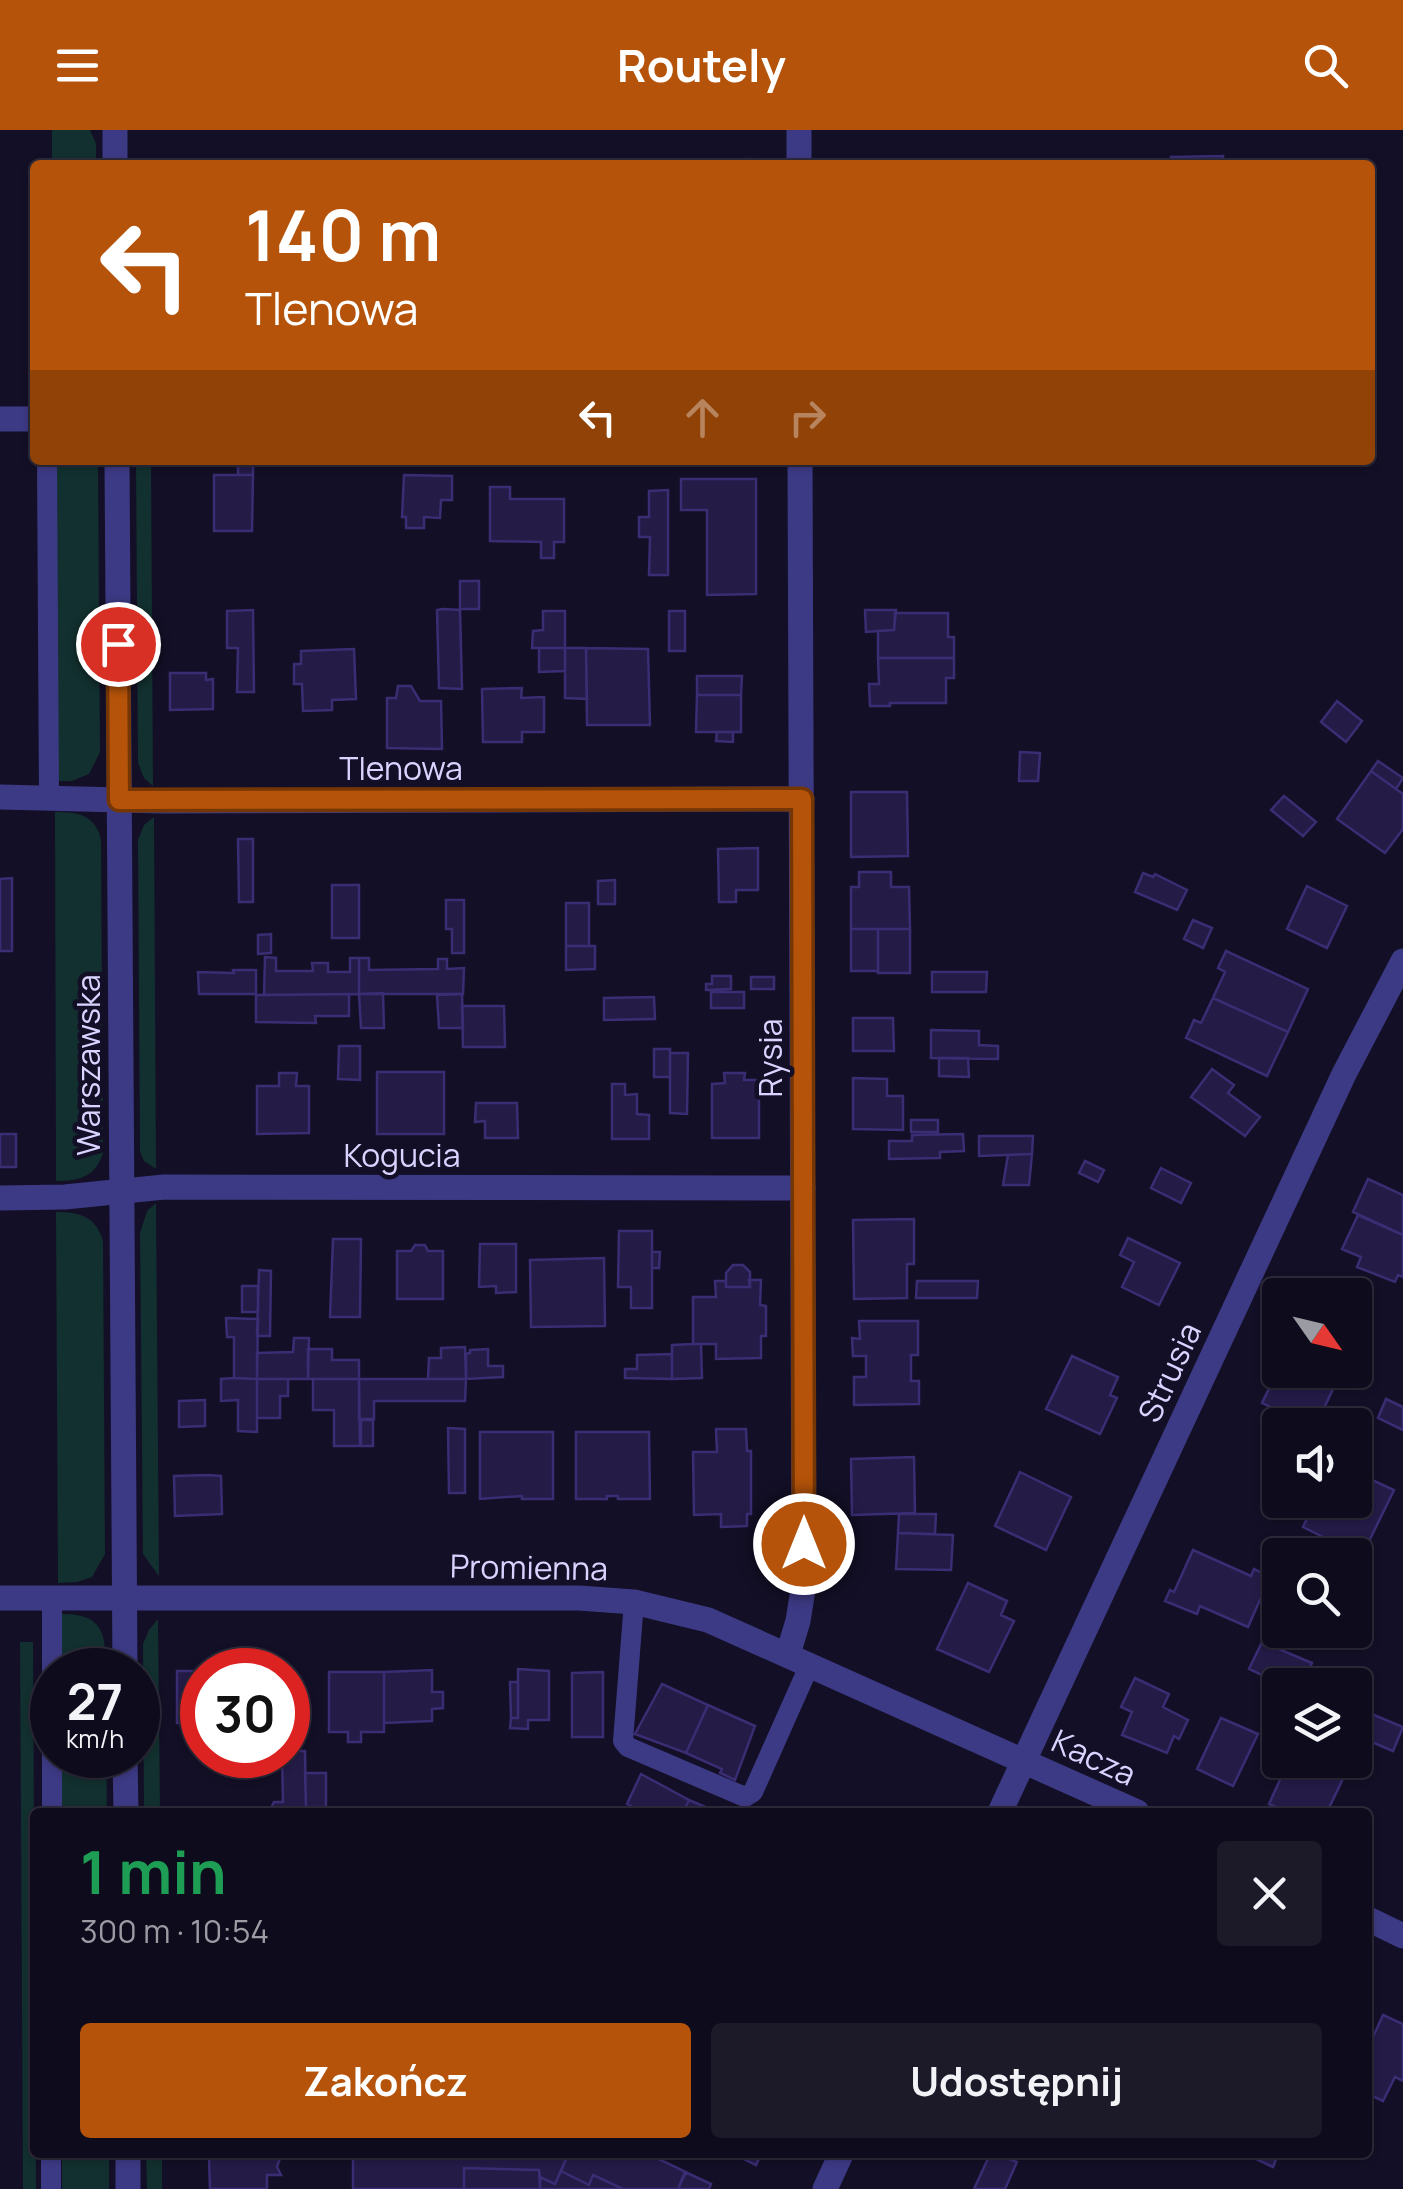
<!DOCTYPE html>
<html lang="pl">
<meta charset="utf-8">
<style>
:root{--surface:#0e0b1c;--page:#1c1929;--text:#f1f3f6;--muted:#9b9ba3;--line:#2e2b3b;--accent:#b45309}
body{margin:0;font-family:Manrope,sans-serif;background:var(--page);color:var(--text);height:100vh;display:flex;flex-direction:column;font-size:38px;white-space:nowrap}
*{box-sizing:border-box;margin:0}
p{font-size:32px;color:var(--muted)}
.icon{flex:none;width:55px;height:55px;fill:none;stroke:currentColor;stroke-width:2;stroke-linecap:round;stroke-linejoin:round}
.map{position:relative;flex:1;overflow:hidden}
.panel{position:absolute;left:30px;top:1678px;width:1342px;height:350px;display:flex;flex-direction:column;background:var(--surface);border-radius:10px;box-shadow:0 2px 8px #0004,0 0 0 2px var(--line)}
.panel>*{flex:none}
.top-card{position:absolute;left:30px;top:30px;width:1345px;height:305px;border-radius:10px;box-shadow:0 2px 8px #0004,0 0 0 2px var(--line);background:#b45309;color:#fff;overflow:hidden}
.needle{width:65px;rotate:124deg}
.buttons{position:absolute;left:1262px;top:1148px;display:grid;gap:20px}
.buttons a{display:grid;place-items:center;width:110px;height:110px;border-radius:10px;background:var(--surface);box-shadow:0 2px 8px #0004,0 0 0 2px var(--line);font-size:50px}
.speed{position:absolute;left:30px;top:1518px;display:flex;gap:20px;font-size:50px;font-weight:700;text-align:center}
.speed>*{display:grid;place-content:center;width:130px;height:130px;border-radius:50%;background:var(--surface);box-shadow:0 2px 8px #0004,0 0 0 2px var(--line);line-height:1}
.speed small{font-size:25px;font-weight:400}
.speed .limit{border:15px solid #d22;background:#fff;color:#111}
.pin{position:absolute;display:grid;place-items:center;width:85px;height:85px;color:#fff;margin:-42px;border:5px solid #fff;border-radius:50%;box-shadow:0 2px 10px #0007}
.me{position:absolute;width:110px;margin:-55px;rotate:0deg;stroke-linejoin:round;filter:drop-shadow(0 0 8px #0008)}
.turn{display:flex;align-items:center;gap:35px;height:210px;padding:0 50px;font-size:45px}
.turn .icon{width:130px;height:130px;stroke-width:2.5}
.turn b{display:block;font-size:70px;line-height:85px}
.lanes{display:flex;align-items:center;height:95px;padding:0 50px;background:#0003;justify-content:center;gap:50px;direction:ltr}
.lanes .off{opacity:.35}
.round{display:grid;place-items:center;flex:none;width:105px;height:105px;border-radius:10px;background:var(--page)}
.headline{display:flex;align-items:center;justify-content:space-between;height:170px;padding:0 50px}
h1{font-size:60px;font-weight:700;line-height:75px;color:#1e9e55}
.primary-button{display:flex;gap:20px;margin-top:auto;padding:20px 50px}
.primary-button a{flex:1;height:115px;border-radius:10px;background:var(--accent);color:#fff;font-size:40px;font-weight:700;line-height:115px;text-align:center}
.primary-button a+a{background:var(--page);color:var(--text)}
header{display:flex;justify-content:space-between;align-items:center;height:130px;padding:0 50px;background:var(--accent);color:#fff;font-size:45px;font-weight:700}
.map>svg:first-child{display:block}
.green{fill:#12302f}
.building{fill:#241b47;stroke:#3b2d73;stroke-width:2.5}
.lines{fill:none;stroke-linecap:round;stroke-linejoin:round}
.service{stroke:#3d3a85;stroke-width:20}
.minor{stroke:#3d3a85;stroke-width:25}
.tertiary{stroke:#3d3a85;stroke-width:25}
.route-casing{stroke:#753606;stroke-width:25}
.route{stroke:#b45309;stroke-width:18}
.labels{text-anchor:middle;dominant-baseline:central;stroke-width:9;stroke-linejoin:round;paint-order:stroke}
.street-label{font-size:32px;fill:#d9d4ff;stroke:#130f26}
</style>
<header><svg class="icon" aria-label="menu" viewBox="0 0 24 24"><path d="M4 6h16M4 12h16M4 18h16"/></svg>Routely<svg class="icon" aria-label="search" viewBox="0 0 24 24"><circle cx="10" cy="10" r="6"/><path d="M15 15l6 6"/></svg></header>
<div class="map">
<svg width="1403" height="2059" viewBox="0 0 1403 2059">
<rect width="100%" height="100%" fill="#130f26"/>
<path class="green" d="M52 0H90L96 14V35H52Z
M54 330H98V333L100 622 89 644 72 651H55Z
M136 330H151L153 656 144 648 138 633Z
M55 682C78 682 96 685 101 710L103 1023C95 1047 80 1051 56 1051Z
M154 687 156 1039 144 1031 140 1022 138 710 144 695Z
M156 1073 159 1446 143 1424 140 1103 147 1081Z
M56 1082C79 1082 96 1086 103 1111L105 1424 92 1447 77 1452 58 1453Z
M59 1484C102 1483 106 1501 106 1540H59Z
M158 1489 160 1682H144L143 1514 149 1500Z
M20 1512H33L36 2059H23Z
M60 1625H106L107 1682H60Z
M62 2023H109V2059H62Z
M146 2023H162V2059H147Z"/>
<path class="building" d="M1223 26V35H1171V27Z
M753 29V35H720L719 30Z
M563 30H587L586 35H537L563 34Z
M957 330H990V334H957Z
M238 335H253V345H238Z
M214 345H253L252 401H214Z
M404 345 452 346V370H441L440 388 424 387V398H406V387H402Z
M681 349H756V464L707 465V380H681Z
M490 357H510V369H564V412H554V428H541V412L490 411Z
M668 360V445H649L650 407H639V387H649V361Z
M460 451H479V479H460Z
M443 479 460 480 462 559 439 558 437 480Z
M253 480 254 562H237L238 518H227V481Z
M865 480H896L894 500 866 502Z
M543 481H565V518H532L533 501 543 500Z
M669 481H685V521H669Z
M895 483H948V507H954V528H878V501L894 500Z
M539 518H565V541L539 542Z
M565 518H586L587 569 565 568Z
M586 518 648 519 650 595H587Z
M354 519 356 569 332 570V580L303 581 302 554H294V534H301V521Z
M878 528H954V548H946V573H890V576H870L869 554H879Z
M170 543H206V550L213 549V579L170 580Z
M697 546H742L741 565H697Z
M398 556H411L420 571H441L442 619 387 618V568H396Z
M522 558 521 568 544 567V602H522V612H483L482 559Z
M697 565H741V602H696Z
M1337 571 1362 591 1346 612 1321 592Z
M717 602H733V612L716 611Z
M1020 622 1040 623 1038 651H1019Z
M1378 631 1403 648 1396 659 1371 641Z
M1371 641 1403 664V699L1385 723 1337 689Z
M851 662H907L908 726 851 727Z
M1284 666 1316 692 1303 706 1271 680Z
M238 709H253V772H239Z
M758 718V760H736V772H719L718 719Z
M859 742H891V757H909L910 799H851V757H859Z
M1143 743 1153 747 1155 744 1187 760 1177 780 1135 762Z
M12 748V821H0V749Z
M615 750V774H598V751Z
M332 755H359V808H332Z
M1307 756 1347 776 1327 818 1287 799Z
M446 770H464V823H452V799H446Z
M566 773H589V816H566Z
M1193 790 1212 798 1203 818 1184 809Z
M851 799H878V841H851Z
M878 799H910V843H878Z
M271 804V823L258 824V805Z
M566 816H595V839L566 840Z
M1226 821 1308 859 1288 902 1213 868 1225 842 1218 838Z
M265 827 276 828V841H313L312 833H328V842H350V828H359V864L264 865Z
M359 828H369V840L438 839V829H447V839L464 838 463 864H359Z
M233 840H256V864H199L198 842 234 843Z
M932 842H987L986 862H932Z
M712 846H731V859L706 860V854H712Z
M751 847H774V859H751Z
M711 862H744V878H711Z
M383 863 384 898H361L359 864Z
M349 864V886H315L316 893 256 892V865Z
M462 864 463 898H439L437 865Z
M654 867 655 889 604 890V868Z
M1213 868 1288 902 1267 946 1186 908 1194 890 1201 893Z
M462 876H504L505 917H463Z
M853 888H893L894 921H853Z
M931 900 979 901V915L998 916V929L931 928Z
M339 916H360V950L338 949Z
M654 919H670V947H654Z
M670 923H688L687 984 670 983Z
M939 928H968L969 947 939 946Z
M1212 939 1234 955 1228 963 1260 987 1245 1006 1191 967Z
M377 942H444V1004H377Z
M279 943H297L296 956H309V1003L257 1004V956H279Z
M724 943H745L744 950H759V1008H712V954L725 953Z
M853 948 887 949V966H903V1000L853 999Z
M612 954H625V965L637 964V984L649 985V1009H612Z
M476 973H517L518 1008H485V991L475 992Z
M911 990H938V1002H911Z
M0 1004H16V1037H0Z
M963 1004 964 1021 940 1022V1028L889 1029V1011H912V1005Z
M979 1006H1033L1032 1024 979 1026Z
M1032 1024 1029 1055H1003L1008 1025Z
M1085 1031 1104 1040 1098 1052 1079 1043Z
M1161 1038 1191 1053 1181 1073 1151 1058Z
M1368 1049 1403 1065V1105L1353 1082Z
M1358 1085 1403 1105V1147L1398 1145 1395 1152 1357 1137 1361 1127 1342 1119Z
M914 1089V1134H907V1168L854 1169 853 1090Z
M619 1101H652V1178H631V1157H618Z
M1128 1108 1180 1133 1159 1175 1122 1157 1134 1132 1120 1125Z
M333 1109H361L360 1187H330Z
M480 1114H516V1162L496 1163V1156L479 1157Z
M415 1115H425L428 1121H443V1169H397V1121H411Z
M652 1122H660L659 1138H652Z
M604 1128 605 1196 531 1197 530 1130Z
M733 1135H743L750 1142V1157H726V1143Z
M259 1140 271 1141 270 1206H257Z
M749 1150H761L760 1175 766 1176V1206H761V1228L716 1229V1214H693V1167H716L715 1151H726V1157H750Z
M917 1151H978L977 1168H916Z
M242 1156H258V1182H242Z
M226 1188 258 1189 257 1249 234 1248V1207H227Z
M859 1191H918V1225H911V1251H919V1274L854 1275V1247H866V1226H853L852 1208 860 1209Z
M309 1208 308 1249H257V1223L293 1222 294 1208Z
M693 1214H701L702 1248 672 1249V1215Z
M465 1217 466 1249H428L429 1228H441V1218Z
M308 1219H332V1230H359V1249H308Z
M488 1219V1236H503V1247L466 1249V1224L470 1223V1220Z
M672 1224V1249L625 1248V1239H637V1225Z
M1072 1226 1118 1247 1110 1265 1117 1268 1100 1304 1046 1279Z
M1280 1236V1240H1342L1316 1295H1309L1262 1273Z
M234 1248 257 1249V1302L238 1301V1270L221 1271V1249Z
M257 1249H288V1266H280V1288H257Z
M313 1249H359L360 1316H334V1280H313Z
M359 1249H466L465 1271H374V1289H359Z
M1386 1269 1403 1277V1300L1378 1288Z
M205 1270V1296L179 1297V1271Z
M361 1290H373V1316H361Z
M448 1298 465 1299V1363H449Z
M716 1299H746L747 1321H751V1384H747V1396L721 1397V1384L694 1385 693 1322H717Z
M480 1302H553V1369H522V1366L480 1369Z
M576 1302H649L650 1369H618V1366H607V1369H576Z
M914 1327 915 1383 852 1385 851 1329Z
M1020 1342 1071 1367 1046 1420 995 1396Z
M1355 1342 1394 1360 1355 1440V1425H1317L1325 1408 1303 1397 1316 1370H1355Z
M208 1345 221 1346 222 1384 175 1386 174 1346Z
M899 1384H936L935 1404 898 1403Z
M898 1403 953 1405 951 1440 896 1439Z
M1193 1420 1251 1446 1254 1439 1270 1447 1248 1497 1200 1476 1197 1484 1165 1471 1170 1460 1174 1462Z
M968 1453 1007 1471 1001 1485 1014 1491 989 1542 937 1519Z
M1262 1512 1312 1533 1302 1555H1284L1249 1539Z
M518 1539 549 1541V1590H528V1599L510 1598 511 1588H518Z
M432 1540V1562H443V1578L432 1579V1591L384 1593V1542Z
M177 1541H202V1593H177Z
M329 1542H384V1602H361V1612H348V1602H329Z
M603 1542V1607H572V1543Z
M1135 1548 1169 1564 1163 1577 1188 1590 1179 1609 1174 1606 1167 1623 1122 1605 1132 1582 1121 1577Z
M510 1552H518V1588H511Z
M1279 1553 1284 1555H1280V1589L1265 1581Z
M662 1554 708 1575 686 1623 635 1604Z
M708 1575 755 1596 735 1650 720 1643 722 1639 686 1623Z
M1355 1577 1403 1597 1393 1621 1355 1605Z
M1221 1588 1258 1604 1233 1656 1197 1639Z
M288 1621H305L306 1682H269L274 1672H283L282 1625H288Z
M1289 1630H1352L1327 1682H1287L1269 1674Z
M305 1643H326V1677H306Z
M641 1644 689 1670 683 1682H628L631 1676 627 1674Z
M689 1670 717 1682H683Z
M1383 1885 1403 1894V1951L1395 1947 1383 1971 1368 1964V1918Z
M221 2022H318V2028H280L277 2037 281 2045H267V2059H210L209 2028H221Z
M353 2022H569L555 2054 540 2047 539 2040 464 2038V2059H353Z
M569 2022H644L686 2042 678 2059H623L593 2045 589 2055 561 2041Z
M730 2022H762L756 2035Z
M991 2022 1017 2032 1005 2059H974Z
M1259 2022H1279L1273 2037 1256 2029Z
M464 2038 539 2040 540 2059H464Z
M561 2041 589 2055 593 2045 623 2059H540V2047L555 2054Z
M685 2042 711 2054 709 2059H678Z"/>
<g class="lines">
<path class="service" d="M47 330 49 667
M634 1472 623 1611 628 1617 745 1667 753 1662 810 1534
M52 1682V1468
M51 2059V2022"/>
<path class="minor" d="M799 0V35
M0 289H35
M0 667 161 671 802 669
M0 1068 65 1067 164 1057 803 1058
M0 1468H579L634 1472 708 1490 1137 1682
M788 1524 798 1491 804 1453 800 330
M1000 1682 1344 944 1403 831
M1368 1789 1403 1806
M825 2059 842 2022"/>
<path class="tertiary" d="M115 0V35
M117 330 125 1540
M125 1625 126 1682
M128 2022V2059"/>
</g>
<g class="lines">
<defs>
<path id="route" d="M118 514 119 670 802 669 804 1414"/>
</defs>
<use href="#route" class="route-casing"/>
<use href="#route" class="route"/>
</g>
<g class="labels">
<g class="street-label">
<text x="401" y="638">Tlenowa</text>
<text transform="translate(770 928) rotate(-90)">Rysia</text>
<text transform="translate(88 935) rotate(-90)">Warszawska</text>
<text x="402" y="1025">Kogucia</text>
<text transform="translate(1169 1242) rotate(-65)">Strusia</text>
<text transform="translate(529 1437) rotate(1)">Promienna</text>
<text transform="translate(1094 1627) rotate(25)">Kacza</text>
</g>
</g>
</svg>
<div class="buttons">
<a><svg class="needle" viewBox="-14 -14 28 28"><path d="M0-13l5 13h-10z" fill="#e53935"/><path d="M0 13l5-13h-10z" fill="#9b9ba3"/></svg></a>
<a><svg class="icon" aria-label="sound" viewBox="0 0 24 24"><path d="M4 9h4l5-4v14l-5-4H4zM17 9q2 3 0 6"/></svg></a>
<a><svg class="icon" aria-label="search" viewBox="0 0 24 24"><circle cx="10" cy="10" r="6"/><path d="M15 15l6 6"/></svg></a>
<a><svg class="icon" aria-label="layers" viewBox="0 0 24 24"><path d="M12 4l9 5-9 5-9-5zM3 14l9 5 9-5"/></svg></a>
</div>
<div class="speed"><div>27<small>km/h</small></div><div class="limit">30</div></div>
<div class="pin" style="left:118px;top:514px;background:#d93025"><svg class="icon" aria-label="arrive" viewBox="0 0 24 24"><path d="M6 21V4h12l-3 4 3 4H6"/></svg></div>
<svg class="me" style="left:804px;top:1414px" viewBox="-20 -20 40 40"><circle r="17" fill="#b45309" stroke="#fff" stroke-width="3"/><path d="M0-11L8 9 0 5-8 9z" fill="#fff"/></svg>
<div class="top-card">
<div class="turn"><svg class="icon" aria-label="left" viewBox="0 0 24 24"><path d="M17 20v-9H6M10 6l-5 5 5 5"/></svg><div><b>140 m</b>Tlenowa</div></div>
<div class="lanes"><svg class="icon" aria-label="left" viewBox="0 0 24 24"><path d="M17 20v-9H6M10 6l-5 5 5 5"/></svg><svg class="icon off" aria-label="ahead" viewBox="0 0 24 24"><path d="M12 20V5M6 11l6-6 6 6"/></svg><svg class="icon off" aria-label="right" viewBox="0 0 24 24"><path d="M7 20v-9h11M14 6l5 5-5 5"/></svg></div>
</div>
<section class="panel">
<div class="headline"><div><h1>1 min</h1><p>300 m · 10:54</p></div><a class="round"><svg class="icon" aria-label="close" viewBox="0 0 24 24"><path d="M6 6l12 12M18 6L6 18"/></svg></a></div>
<div class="primary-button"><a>Zakończ</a><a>Udostępnij</a></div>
</section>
</div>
